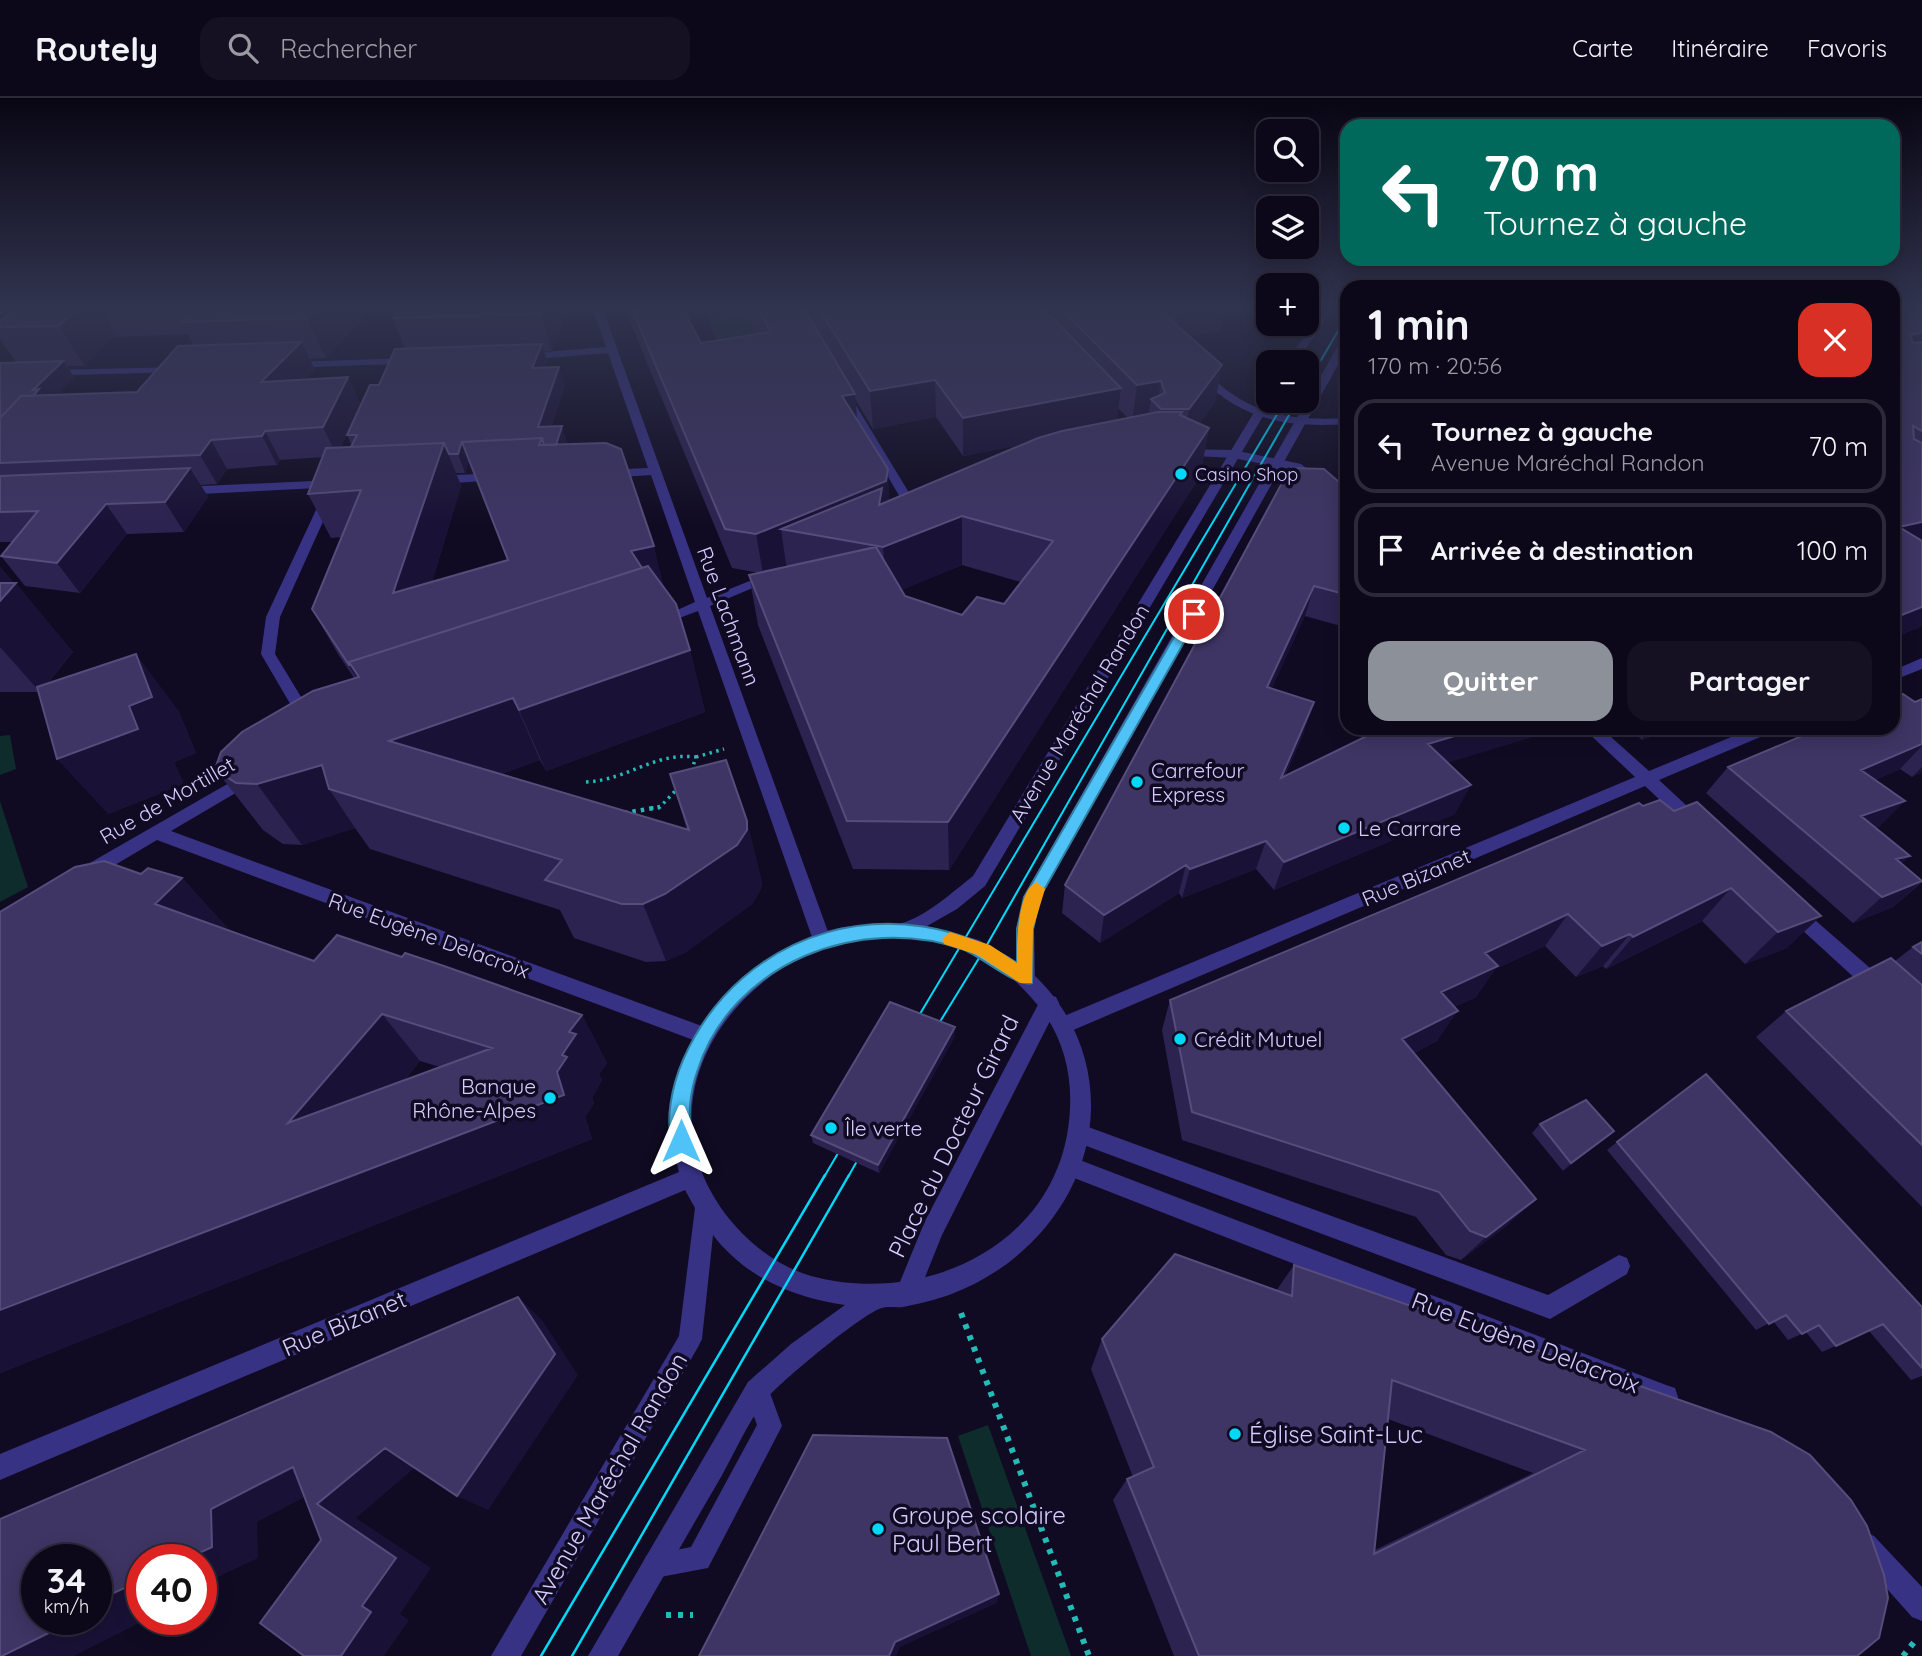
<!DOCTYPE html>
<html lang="fr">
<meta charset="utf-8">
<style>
:root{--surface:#0c081a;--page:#151123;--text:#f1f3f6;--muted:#9a9aa2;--line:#2c2939;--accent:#8c9099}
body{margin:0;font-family:Quicksand,sans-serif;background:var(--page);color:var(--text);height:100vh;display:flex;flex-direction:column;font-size:26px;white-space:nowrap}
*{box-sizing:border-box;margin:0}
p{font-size:23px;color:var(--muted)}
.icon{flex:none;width:38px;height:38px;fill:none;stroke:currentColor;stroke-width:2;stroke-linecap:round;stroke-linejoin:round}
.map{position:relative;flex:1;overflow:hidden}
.details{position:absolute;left:1340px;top:182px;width:560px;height:455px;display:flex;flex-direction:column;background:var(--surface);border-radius:21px;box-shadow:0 4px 18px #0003,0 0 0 2px var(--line)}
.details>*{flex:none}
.hud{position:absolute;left:1340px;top:21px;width:560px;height:147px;border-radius:21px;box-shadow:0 4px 18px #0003,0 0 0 2px var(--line);background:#00695c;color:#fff;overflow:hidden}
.tools{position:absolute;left:1256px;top:21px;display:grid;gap:14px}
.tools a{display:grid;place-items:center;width:63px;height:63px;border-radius:14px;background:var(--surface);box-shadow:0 4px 18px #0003,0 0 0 2px var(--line);font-size:35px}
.speed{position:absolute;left:21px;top:1446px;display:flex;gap:14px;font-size:35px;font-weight:700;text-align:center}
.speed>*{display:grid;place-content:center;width:91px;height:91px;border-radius:50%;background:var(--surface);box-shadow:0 4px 18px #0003,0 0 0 2px var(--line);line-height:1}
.speed small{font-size:18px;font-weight:400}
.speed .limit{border:10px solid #d22;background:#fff;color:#111}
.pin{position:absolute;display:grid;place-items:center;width:60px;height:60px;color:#fff;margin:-30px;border:4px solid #fff;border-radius:50%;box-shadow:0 2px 7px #0007}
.me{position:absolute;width:77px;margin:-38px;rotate:0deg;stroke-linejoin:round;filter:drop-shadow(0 0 5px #0008)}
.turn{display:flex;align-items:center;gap:24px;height:147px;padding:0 28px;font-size:32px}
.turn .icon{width:91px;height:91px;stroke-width:2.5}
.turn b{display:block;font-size:49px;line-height:60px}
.round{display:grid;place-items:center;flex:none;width:74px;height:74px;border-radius:21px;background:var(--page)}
.summary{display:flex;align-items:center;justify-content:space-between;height:119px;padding:0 28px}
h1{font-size:42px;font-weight:700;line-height:52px}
.action{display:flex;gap:14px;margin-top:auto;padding:14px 28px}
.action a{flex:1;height:80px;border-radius:21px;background:var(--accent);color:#fff;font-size:28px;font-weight:700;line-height:80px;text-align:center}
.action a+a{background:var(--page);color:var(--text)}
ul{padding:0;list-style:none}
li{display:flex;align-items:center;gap:21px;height:94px;margin:0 14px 10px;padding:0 14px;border:4px solid var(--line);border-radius:21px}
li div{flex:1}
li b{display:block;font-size:26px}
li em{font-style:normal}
header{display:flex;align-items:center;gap:42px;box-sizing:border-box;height:98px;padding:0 35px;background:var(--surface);border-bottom:2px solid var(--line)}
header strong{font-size:33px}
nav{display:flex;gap:38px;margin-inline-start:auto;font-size:24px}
.search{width:490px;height:63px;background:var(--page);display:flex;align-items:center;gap:18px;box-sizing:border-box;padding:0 24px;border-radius:21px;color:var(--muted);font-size:26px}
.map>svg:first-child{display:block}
.green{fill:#0e2c2c}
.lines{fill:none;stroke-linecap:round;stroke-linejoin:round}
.path-far3{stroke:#24bbb6;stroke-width:2.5;stroke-dasharray:2.5 3.5;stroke-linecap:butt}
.path-far2{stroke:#24bbb6;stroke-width:3.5;stroke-dasharray:2.5 4.5;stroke-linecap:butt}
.path-far1{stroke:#24bbb6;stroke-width:4.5;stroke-dasharray:3.5 5;stroke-linecap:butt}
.path{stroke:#24bbb6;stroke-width:6;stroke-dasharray:5 7;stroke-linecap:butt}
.service{fill:#383285;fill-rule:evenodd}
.pedestrian{fill:#383285;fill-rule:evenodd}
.minor{fill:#383285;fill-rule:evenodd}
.tertiary{fill:#383285;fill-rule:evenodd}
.tram-far1{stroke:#00d8f7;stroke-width:2}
.tram{stroke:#00d8f7;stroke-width:2.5}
.wall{fill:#2d2351;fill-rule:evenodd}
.shaded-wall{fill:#1a1236}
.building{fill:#3e3564;stroke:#564d7c;stroke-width:2;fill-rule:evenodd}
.route{fill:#4fc3f7;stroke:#337fa1;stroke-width:2}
.slow{fill:#f59e0b}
.poi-dot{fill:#00d8f7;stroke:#100b22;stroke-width:2.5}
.labels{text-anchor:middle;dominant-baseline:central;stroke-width:7;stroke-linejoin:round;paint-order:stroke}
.far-poi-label{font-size:18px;fill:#d3ccff;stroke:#100b22;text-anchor:start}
.street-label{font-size:21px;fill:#d3ccff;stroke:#100b22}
.poi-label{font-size:21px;fill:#d3ccff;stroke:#100b22;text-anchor:start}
.near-street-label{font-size:24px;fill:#d3ccff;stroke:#100b22}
.near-poi-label{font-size:24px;fill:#d3ccff;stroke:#100b22;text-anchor:start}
</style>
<header>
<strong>Routely</strong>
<div class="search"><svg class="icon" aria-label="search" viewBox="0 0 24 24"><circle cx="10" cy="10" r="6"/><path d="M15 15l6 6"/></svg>Rechercher</div>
<nav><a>Carte</a><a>Itinéraire</a><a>Favoris</a></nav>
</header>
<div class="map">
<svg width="1922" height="1558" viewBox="0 0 1922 1558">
<rect width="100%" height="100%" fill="#100b22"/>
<path class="green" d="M703 209H769L763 246 721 252Z
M10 637 16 671 0 677V638Z
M0 703 28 789 0 804Z
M988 1327 1071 1558H1031L958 1338Z"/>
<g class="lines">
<path class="path-far3" d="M0 215 15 209"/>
<path class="path-far2" d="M696 659 724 651
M586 684C628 682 654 654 696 659L691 674
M651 710 660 709 679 689"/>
<path class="path-far1" d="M624 715 660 709"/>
<path class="path" d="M961 1215 1089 1558
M666 1517H693
M1903 1558 1915 1543"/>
<path class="service" d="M1080 1026 1548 1197 1619 1157 1627 1160 1630 1168 1627 1176 1550 1221 1073 1043 1070 1036 1073 1029Z
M757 1281 766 1284 782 1328 708 1470 655 1480 646 1476 642 1467 646 1458 691 1449 757 1327 745 1293 748 1284Z"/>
<path class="pedestrian" d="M1049 897 1056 899 1059 905 942 1137 915 1204 907 1208 899 1204 895 1196 925 1123 1042 899Z"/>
<path class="minor" d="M592 209H602L707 500 767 476 772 475 779 479 710 508 831 842 828 847 822 849 816 847 813 842 698 513 658 528 651 524 695 504 651 377 606 380 600 376 606 372 648 370 608 255 521 262 516 259 521 256 606 249Z
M413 260 417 261V265L290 270 285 267 290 264Z
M182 269 183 271 178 274 0 279V273Z
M1197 273H1205C1249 317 1287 323 1348 320V326C1285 330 1242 322 1197 277Z
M844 293 849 296 922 416 920 419 910 416 839 296Z
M1181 351 1233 352 1301 366 1348 403V413L1293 372 1233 360 1177 357V353Z
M498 375 504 379 502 382 435 386 429 382 435 378Z
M334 382 340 386 338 389 180 397 174 393 180 389Z
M329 393 335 397 280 519 275 556 315 622 307 627 302 626 261 556 266 519 323 397Z
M1922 560V571L1894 582V572Z
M1583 630H1601L1649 673 1753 630H1775L1772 634 1659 682 1701 721 1703 725 1701 729H1689L1645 688 1071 933 1064 935 1057 933 1054 927 1057 921 1635 679Z
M250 673 258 679 256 683 171 733 710 931 713 937 710 943 703 946 696 943 157 742 93 780H81L78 775 81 770Z
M1794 807 1800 809 1885 883 1887 889 1885 895 1878 897 1871 895 1788 819 1785 814 1788 809Z
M1072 1059 1666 1287 1675 1290 1678 1299 1675 1308 1666 1311 1064 1076 1061 1069 1064 1062Z
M1865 1434 1874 1438 1922 1489V1523L1912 1519 1856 1456 1852 1447 1856 1438Z"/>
<path class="tertiary" d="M1324 209H1334L1297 264H1287Z
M1348 236V249L1041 799 1034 831 1035 878C1072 913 1092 961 1091 1011 1089 1096 1028 1168 949 1197 935 1202 918 1206 903 1209 896 1210 888 1208 882 1210 864 1214 779 1285 766 1301 748 1324 735 1354 721 1379 686 1439 652 1498 618 1558H588L748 1284 791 1246 845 1207C794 1200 745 1179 713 1137L702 1241 698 1249 521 1558H491L679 1238 695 1110 685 1092 0 1382V1356L679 1074C648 971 722 870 817 836 836 829 856 827 875 826 883 825 894 827 902 825 925 819 954 793 973 778L1264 298 1269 295V303H1272L985 788 957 811 927 828 979 842 1016 863V831L1026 794 1343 239ZM905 839C925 843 947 845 967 853 993 863 1017 882 1035 904 1061 933 1072 972 1070 1010 1065 1142 930 1210 811 1178 774 1167 743 1141 721 1110 649 1006 719 890 825 848 850 839 879 840 905 839Z"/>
<path class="tram-far1" d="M1307 286 1348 216
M911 931 1285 303
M930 940 984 852 1297 303
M824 1079 847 1040
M848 1079 865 1049"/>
<path class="tram" d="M541 1558 825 1077
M572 1558 849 1077"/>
</g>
<path class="wall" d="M16 209H371L359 226 326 260 309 261 315 272 305 281 348 279 361 307 341 349H351L352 348 347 337 379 287 405 251 393 220 398 209H569L552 253H544L547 264 545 269 565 287 551 329 568 346 665 490 690 552 705 614 546 673 540 662 501 676 687 732 670 676 762 783 761 791 752 806 686 854 666 863 646 864 574 840 560 812 370 751 355 730 302 747 283 746 263 732 215 671 354 580 338 556 312 511 342 439 331 440 308 396 323 359 280 362 277 367 227 371 217 386 201 387 208 399 184 434 127 436 80 495 25 488 1 458 12 444H0V265L16 264 0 241V223ZM188 236 194 248 137 294 57 297 74 279 67 268H85L112 240 118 239ZM469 362 508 462 432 484 461 388 456 375H465Z
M624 209H1226L1221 233 1189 238 1222 267 1215 304 1199 326 1209 330 1200 378 949 772 853 771 758 527 749 477 759 475 732 470ZM745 212 758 236 701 245 689 221ZM855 301 873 331 936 319 963 358 1024 346 889 403 857 321ZM1118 310 1128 320 1117 322ZM786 466 787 469 769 473ZM962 467 1021 484 1004 506 962 517 905 498 901 492Z
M1251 209H1269V212Z
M1894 209H1922V528L1894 540Z
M1348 262V301L1338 294Z
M1348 392V530L1305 518 1271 591 1304 634 1285 678 1448 665 1455 716 1274 792 1256 771 1182 800 1179 795 1100 845 1062 815 1065 787Z
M0 469 73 554 47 586 178 612 196 655 174 664 184 686 108 716 39 594H0Z
M1922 601V674L1912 679 1900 671 1875 682 1878 730H1876L1910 758 1901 765 1922 784 1893 809 1853 825 1706 695 1728 669Z
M1629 630H1675L1642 642Z
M1697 704 1787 850 1745 866 1702 823 1606 871 1603 868 1576 879 1545 848 1495 871 1476 899 1454 909 1437 943 1414 955 1509 1126 1461 1162 1446 1157 1416 1119 1182 1042 1162 932 1170 902 1643 708 1674 713Z
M141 776 182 780 229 832 314 863 402 859 582 917 607 965 599 976 602 982 592 1000 594 1005 585 1019 592 1041 0 1275V814ZM420 963 440 969 405 982Z
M1922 844V1109L1756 939 1786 913 1895 863 1913 849Z
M955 938 879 1075 813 1045 811 1037Z
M1540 1026 1614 1033 1563 1073 1532 1035Z
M1617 1044 1922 1209V1278L1911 1282 1869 1233 1822 1254 1806 1234 1788 1242 1773 1223 1756 1232 1607 1052Z
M1294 1167 1771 1334 1857 1558H1174L1113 1402 1127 1381 1133 1379 1091 1271 1102 1241 1276 1193ZM1388 1321 1533 1375 1375 1452Z"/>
<path class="shaded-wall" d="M79 209H100L118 239 112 240 85 268 59 228Z
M319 209H371L359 226 326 260 307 220Z
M543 209H569L552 253 541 216Z
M676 209H744L745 212 679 223Z
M1156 209H1163L1158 244Z
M1179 209H1226L1221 233 1174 241Z
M1922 235V258L1894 264 1910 237Z
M301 244 315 272 276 312 261 284Z
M542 246 547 264 538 288 532 270Z
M63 263 74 279 49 305 10 350 33 292Z
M1222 267 1215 304 1183 349 1189 311Z
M559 269 565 287 544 348 538 329Z
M348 279 361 307 337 358 323 329Z
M935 282 936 319 873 331 870 293Z
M1161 283 1157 308 1151 301 1148 322 1132 325 1137 287Z
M1121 290 1116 328 963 358V320Z
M855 296 858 334 842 298Z
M562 328 568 347 554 352Z
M1209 330 1200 378 949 772 948 724Z
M265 333 280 362 277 367 262 338Z
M211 342 227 371 217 386 200 357Z
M462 343 469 362 465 375 458 356Z
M444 345 461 388 415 540 393 495Z
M190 370 208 399 184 434 165 404Z
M888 371 890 409 962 418V467L887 498 883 449 781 431 786 466 763 476 756 436Z
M106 406 127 436 80 495 57 465Z
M1922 424V447L1899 429Z
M654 448 665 493 359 579 631 453Z
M0 469 15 487 16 485 73 554 40 594 0 549Z
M1314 488 1305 518 1259 619 1267 589Z
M1922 509V528L1894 540V520Z
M690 552 705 614 546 673 519 612Z
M136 556 178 612 196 655 174 664 184 686 108 716 57 661 129 608Z
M349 567H350L376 612H375Z
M513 600 540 662 424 704 389 643Z
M1314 604 1304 634 1271 709 1281 680Z
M1481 630H1563L1414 675 1428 646Z
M1650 630H1675L1642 642Z
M1922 646V648L1900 671 1836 699 1861 672Z
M322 667 329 691 355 730 302 747 257 686Z
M1922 669V674L1912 679Z
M1471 687 1455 716 1274 792 1284 764Z
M1905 703 1878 730 1835 745 1861 718Z
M747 723 762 783 761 791 752 806 686 854 666 863 643 806Z
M1266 743 1256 771 1182 800 1190 771Z
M1910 758 1881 784 1896 761Z
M1186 767 1179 795 1100 845 1104 817Z
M182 780 230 832 205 857 155 806Z
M1922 783 1893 809 1853 825 1882 799Z
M1731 790 1702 823 1606 871 1633 839Z
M1568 816 1545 848 1495 871 1476 899 1421 924 1441 894 1485 855Z
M1821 818 1787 850 1745 866 1778 834Z
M1630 836 1603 868 1576 879 1602 848Z
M1458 913 1437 943 1384 970 1402 941Z
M382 916 420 963 336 1068 288 1025Z
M582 917 607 965 599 976 602 982 592 1000 594 1005 585 1019 592 1041 0 1275V1212L557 974 569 934Z
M955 929V938L879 1075 878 1067Z
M1614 1033 1604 1041 1563 1073 1571 1065Z
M1536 1101 1509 1126 1461 1162 1486 1139Z
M518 1199 542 1222 578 1277 488 1412 457 1398Z
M385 1350 419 1366 356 1420 431 1470 400 1516 409 1522 384 1558H341L362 1508 317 1406Z
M293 1369 333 1384 257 1424 258 1460 201 1487V1461H186L211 1411Z
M142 1482V1521H147L74 1558H2L77 1521H96V1503Z
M999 1496 997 1505 900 1549 896 1558H889L895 1544Z"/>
<path class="building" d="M16 209H79L59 228 0 229V223Z
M195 209H319L307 220 181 224Z
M398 209H543L541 216 393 220Z
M631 209H682L701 245 771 234 757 209H803L855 296 842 298 888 371 886 383 756 436 725 431Z
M818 209H1042L1121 290 963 320 935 282 870 293Z
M1059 209H1158H1156L1222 267 1189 311H1161L1151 301 1165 295 1161 283 1137 287Z
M1894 209H1922V235L1910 237 1913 245 1922 244V333L1913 328 1914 341 1922 345V424L1899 429 1922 443V509L1894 520Z
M301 244 261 284 348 279 323 329 265 333 262 338 211 342 200 357 0 365V320L21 298 137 294 178 248Z
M542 246 532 270 559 269 538 329 562 328 556 347H544L542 340 462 344V343L458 356H449L444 345 351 349 357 337H347L370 287H379L395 251Z
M63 263 33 292 39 291 33 298H21L0 320V265Z
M1158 314H1182L1180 317 1209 330 948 724 847 723 749 477 876 449 905 498 962 517 977 499 1004 506 1053 443 962 418 883 449 781 431 882 390 879 407 1038 340 1062 333Z
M542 340 539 347 606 345 621 351 654 448 631 453 642 470 349 564 351 567H349L312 511 361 392 308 396 326 350 444 345 393 495 508 462 462 344Z
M190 370 165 404 106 406 57 465 1 458 38 413 0 414V378Z
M1290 370 1324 371 1348 392V497L1314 488 1267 589 1314 604 1281 680 1383 630H1403L1413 633 1419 630H1481L1428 646 1471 687 1284 764 1266 743 1190 771 1186 767 1104 817 1065 787Z
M648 468 676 506 690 552 519 612 513 600 389 643 689 732 670 676 726 662 747 723V732L737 747 665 796 643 806H622L545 782 562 762 329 691 322 667 257 686 236 685 215 671 221 654 242 634 313 593 359 579 349 564Z
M0 485H16L0 503Z
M136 556 152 599 129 608 138 631 57 661 37 589Z
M1903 596 1915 604 1922 601V646L1861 672 1905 703 1861 718 1910 758 1896 761 1922 783 1882 799 1728 669 1821 630H1894V600Z
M1660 702 1674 713 1697 704 1821 818 1778 834 1731 790 1633 839 1630 836 1602 848 1568 816 1485 855 1498 868 1441 894 1458 913 1402 941 1536 1101 1486 1139 1470 1133 1439 1094 1192 1014 1170 902 1639 705 1643 708Z
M104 763 141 776 148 770 182 780 155 806 314 863 337 837 402 859 405 855 444 868 582 917 569 934 576 936 562 957 567 959 557 974 564 997 0 1212V814L75 769ZM382 916 492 950 288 1025Z
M1922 844V856L1913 849Z
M1891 860 1922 887V1047L1786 913Z
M890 904 955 929 878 1067 811 1037Z
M1706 976 1922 1209V1270L1883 1226 1836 1248 1819 1227 1802 1236 1786 1217 1769 1226 1617 1044Z
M1586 1002 1614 1033 1571 1065 1540 1026Z
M1175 1156 1292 1198 1294 1167 1771 1334 1810 1357 1851 1402 1867 1428 1884 1477 1888 1500 1879 1540 1857 1558H1199L1127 1381 1154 1369 1102 1241ZM1392 1282 1585 1352 1374 1456Z
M518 1199 555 1256 457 1398 385 1350 317 1406 396 1460 362 1508 371 1514 341 1558H304L260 1525 321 1442 293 1369 211 1411 212 1449 186 1461H142V1482L96 1503V1461H37V1521H77L2 1558H0V1421Z
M813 1337 947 1340 999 1496 895 1544 889 1558H699Z"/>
<linearGradient id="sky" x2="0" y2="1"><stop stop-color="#090613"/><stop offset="0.49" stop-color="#31344f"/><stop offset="1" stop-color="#31344f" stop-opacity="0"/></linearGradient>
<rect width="1922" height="427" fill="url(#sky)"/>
<path class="route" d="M1189 513 1200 516 1040 799 1033 831 1032 885C1017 890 980 857 962 851 861 816 733 864 698 971 694 982 691 996 690 1007 689 1021 693 1036 687 1050L681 1052 674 1050C663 1025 673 985 683 962 741 829 898 787 1017 865V831L1024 799Z"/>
<path class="slow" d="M1037 784 1045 791 1033 831 1032 885H1020L978 857 944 846 942 841 950 834 990 847 1017 865C1017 848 1017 791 1037 784Z"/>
<g class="poi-dot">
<circle cx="1181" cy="376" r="7"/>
<circle cx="1137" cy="684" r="7"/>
<circle cx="1344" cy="730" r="7"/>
<circle cx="1180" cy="941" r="7"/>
<circle cx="550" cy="1000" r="7"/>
<circle cx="831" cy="1030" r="7"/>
<circle cx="1235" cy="1336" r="7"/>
<circle cx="878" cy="1431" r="7"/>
</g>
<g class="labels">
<g class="far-poi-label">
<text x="1195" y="376">Casino Shop</text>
</g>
<g class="street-label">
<text transform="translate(729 518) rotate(70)">Rue Lachmann</text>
<text transform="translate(1079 615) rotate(-59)">Avenue Maréchal Randon</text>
<text transform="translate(167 702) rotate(-30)">Rue de Mortillet</text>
<text transform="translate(1416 779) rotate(-23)">Rue Bizanet</text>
<text transform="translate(429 837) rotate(20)">Rue Eugène Delacroix</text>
</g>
<g class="poi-label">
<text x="1151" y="672">Carrefour<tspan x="1151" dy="24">Express</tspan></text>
<text x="1358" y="730">Le Carrare</text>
<text x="1194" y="941">Crédit Mutuel</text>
<text x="536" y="988" text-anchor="end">Banque<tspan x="536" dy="24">Rhône-Alpes</tspan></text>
<text x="845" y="1030">Île verte</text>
</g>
<g class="near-street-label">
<text transform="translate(953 1038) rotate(-64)">Place du Docteur Girard</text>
<text transform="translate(344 1225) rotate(-23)">Rue Bizanet</text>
<text transform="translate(1526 1244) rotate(21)">Rue Eugène Delacroix</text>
<text transform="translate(609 1380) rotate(-60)">Avenue Maréchal Randon</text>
</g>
<g class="near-poi-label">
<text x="1249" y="1336">Église Saint-Luc</text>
<text x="892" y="1417">Groupe scolaire<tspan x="892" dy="28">Paul Bert</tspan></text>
</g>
</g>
</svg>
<div class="tools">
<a><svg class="icon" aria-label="search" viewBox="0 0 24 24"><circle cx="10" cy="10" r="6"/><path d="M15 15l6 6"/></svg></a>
<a><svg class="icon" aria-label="layers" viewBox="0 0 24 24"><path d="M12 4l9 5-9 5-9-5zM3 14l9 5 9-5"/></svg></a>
<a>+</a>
<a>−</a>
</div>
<div class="speed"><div>34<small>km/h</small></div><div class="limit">40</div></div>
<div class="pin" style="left:1194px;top:516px;background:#d93025"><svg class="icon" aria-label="arrive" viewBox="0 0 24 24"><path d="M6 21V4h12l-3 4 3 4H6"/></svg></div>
<svg class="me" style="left:681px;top:1043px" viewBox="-20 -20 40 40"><path d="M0-17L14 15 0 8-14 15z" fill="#4fc3f7" stroke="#fff" stroke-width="4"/></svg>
<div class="hud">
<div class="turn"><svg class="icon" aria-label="left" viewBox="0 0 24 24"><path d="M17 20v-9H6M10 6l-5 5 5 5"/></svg><div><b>70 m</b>Tournez à gauche</div></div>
</div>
<section class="details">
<div class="summary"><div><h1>1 min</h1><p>170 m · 20:56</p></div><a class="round" style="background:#d93025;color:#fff"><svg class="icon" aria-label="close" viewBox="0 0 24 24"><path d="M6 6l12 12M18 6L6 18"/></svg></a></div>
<ul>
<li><svg class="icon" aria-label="left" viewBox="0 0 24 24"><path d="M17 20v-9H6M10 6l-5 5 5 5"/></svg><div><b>Tournez à gauche</b><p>Avenue Maréchal Randon</p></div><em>70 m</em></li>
<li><svg class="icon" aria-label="arrive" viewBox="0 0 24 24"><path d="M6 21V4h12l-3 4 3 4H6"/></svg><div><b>Arrivée à destination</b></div><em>100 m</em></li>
</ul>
<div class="action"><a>Quitter</a><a>Partager</a></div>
</section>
</div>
